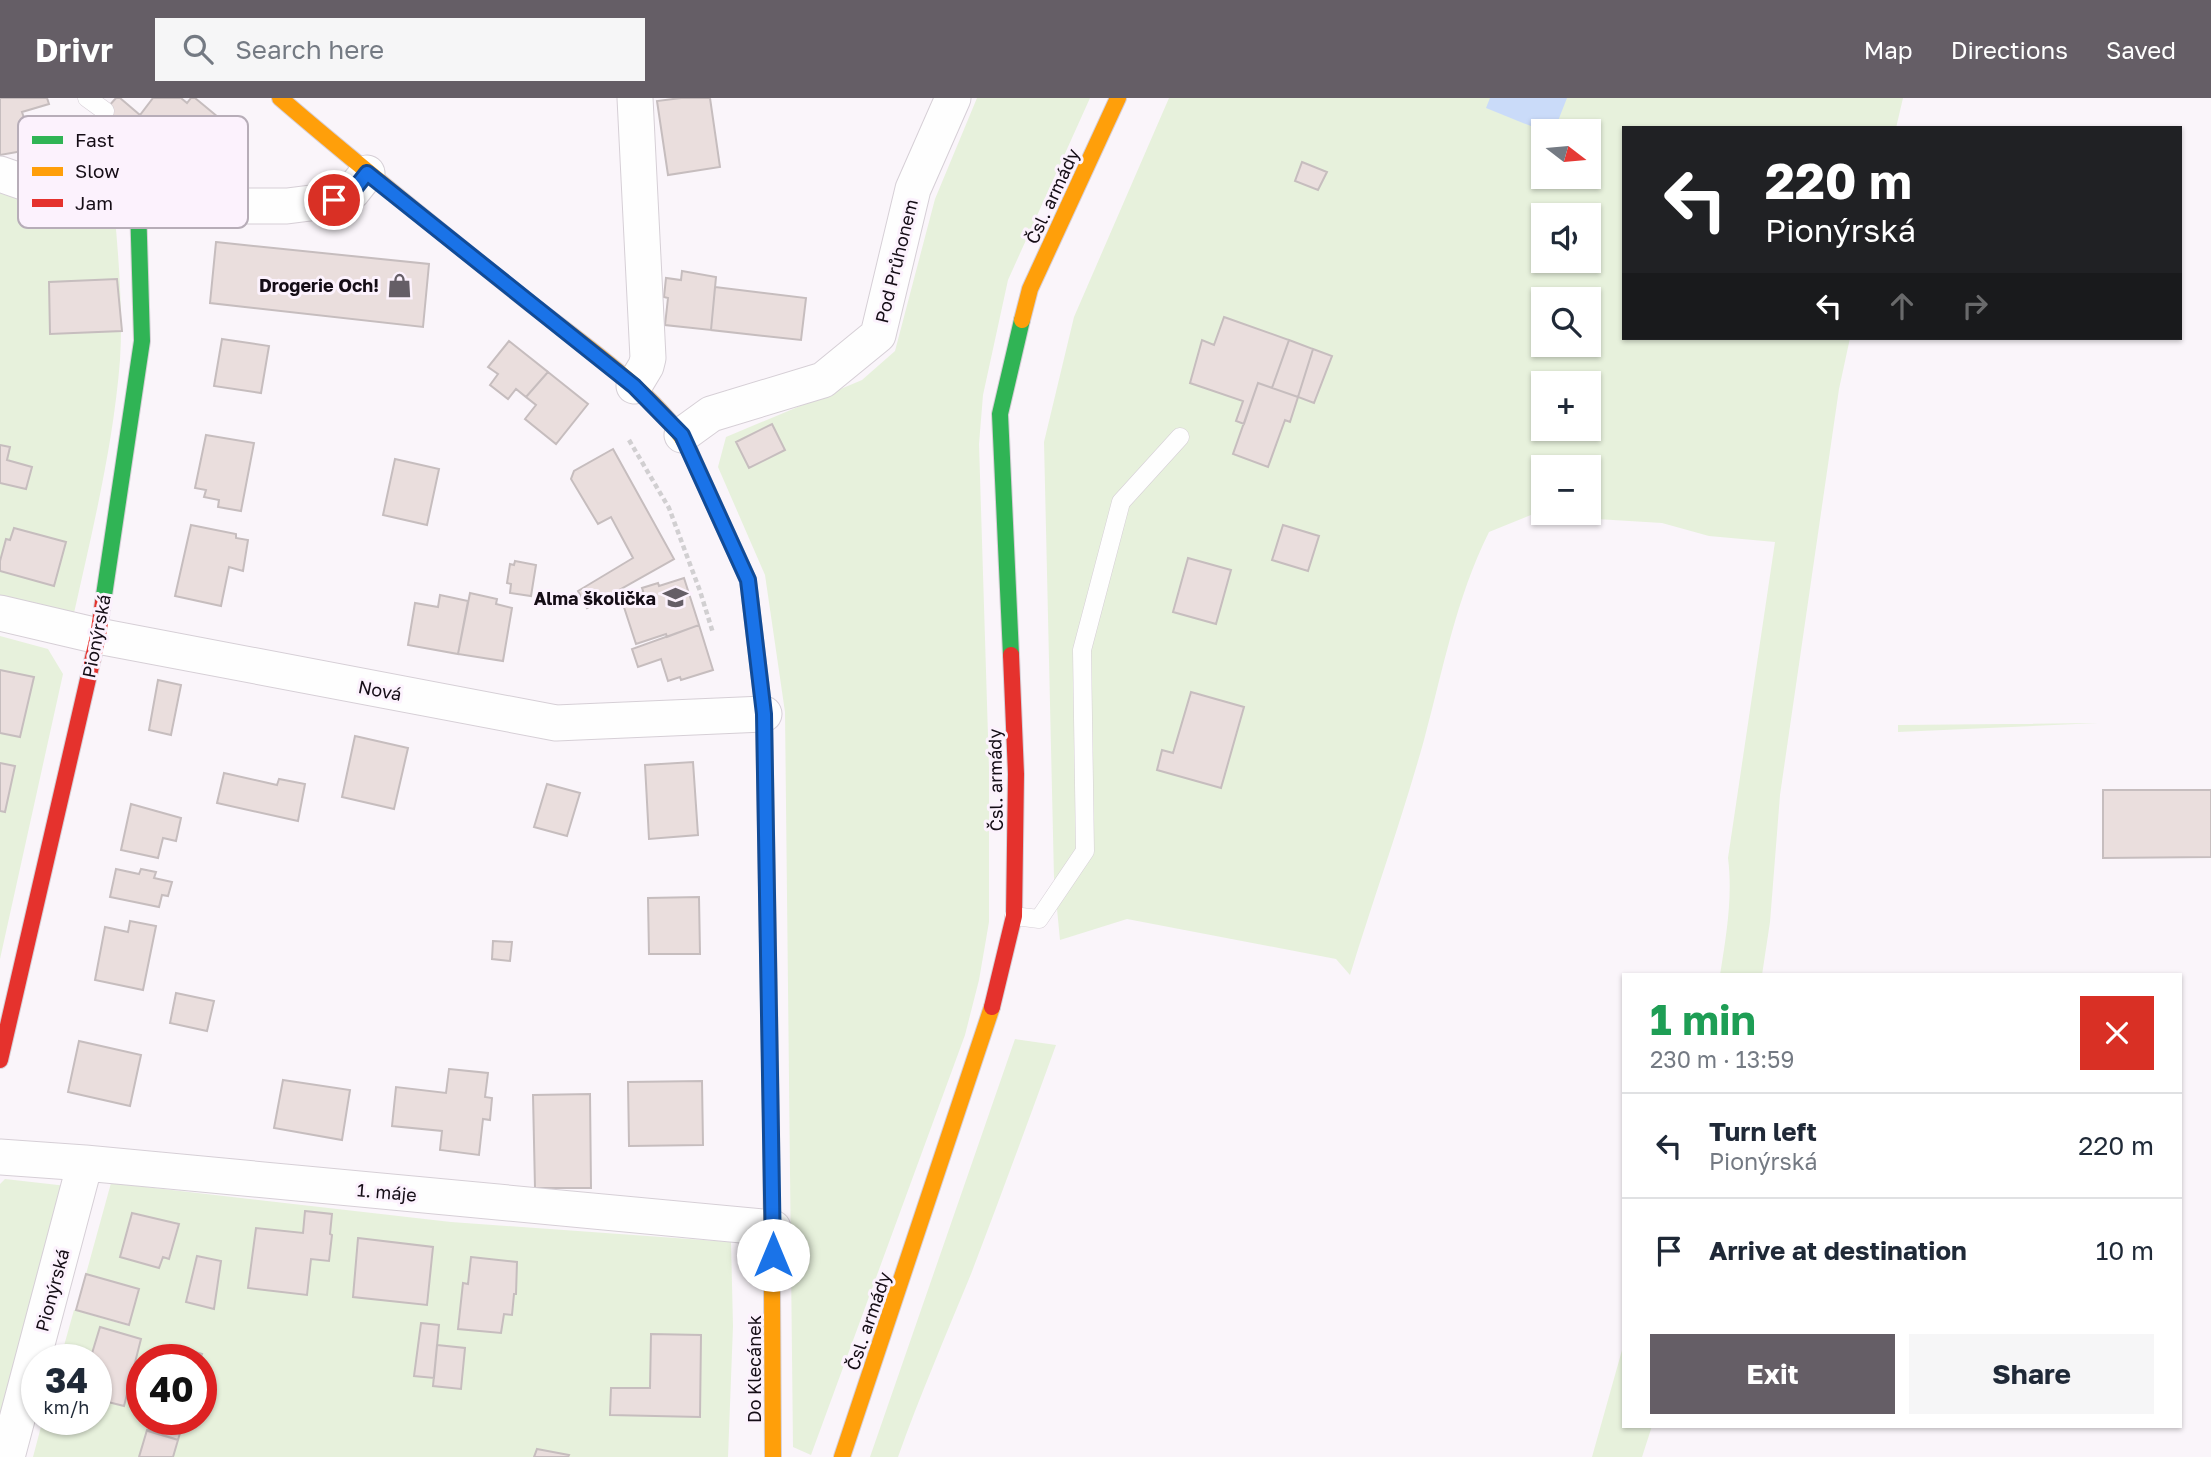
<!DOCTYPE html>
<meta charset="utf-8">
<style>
:root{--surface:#fff;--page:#f6f6f7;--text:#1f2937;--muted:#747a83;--line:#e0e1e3;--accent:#655e66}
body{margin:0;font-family:"Golos Text",sans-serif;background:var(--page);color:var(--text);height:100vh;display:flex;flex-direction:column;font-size:26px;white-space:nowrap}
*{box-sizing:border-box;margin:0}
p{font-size:23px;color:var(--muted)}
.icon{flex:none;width:38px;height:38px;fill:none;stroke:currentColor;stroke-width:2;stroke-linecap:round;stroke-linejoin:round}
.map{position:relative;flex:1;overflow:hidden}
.sheet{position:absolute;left:1622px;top:875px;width:560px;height:455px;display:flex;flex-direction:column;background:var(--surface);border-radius:0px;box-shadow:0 2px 5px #0004}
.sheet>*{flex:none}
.top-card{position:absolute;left:1622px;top:28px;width:560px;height:214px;border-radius:0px;box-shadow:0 2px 5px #0004;background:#202124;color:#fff;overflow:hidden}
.needle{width:46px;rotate:106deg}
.buttons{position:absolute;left:1531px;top:21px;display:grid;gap:14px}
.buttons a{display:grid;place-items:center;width:70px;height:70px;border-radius:0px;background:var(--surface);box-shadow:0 2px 5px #0004;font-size:35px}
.speed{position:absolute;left:21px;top:1246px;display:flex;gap:14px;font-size:35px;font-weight:700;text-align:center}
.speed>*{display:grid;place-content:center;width:91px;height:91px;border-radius:50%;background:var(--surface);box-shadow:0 2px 5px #0004;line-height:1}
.speed small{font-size:18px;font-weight:400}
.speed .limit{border:10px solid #d22;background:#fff;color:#111}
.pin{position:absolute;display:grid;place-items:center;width:60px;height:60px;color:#fff;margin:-30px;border:4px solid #fff;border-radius:50%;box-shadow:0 2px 7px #0007}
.me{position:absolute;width:77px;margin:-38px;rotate:0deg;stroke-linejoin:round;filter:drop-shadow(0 0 5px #0008)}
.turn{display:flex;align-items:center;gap:24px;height:147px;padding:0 28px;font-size:32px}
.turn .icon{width:91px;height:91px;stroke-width:2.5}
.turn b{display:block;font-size:49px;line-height:60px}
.lanes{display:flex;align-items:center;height:66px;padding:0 28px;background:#0003;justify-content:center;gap:35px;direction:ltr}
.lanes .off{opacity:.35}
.round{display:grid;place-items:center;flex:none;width:74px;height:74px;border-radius:0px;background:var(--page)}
.summary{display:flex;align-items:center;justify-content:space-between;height:119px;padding:0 28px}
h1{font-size:42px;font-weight:700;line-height:52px;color:#1e9e55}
.primary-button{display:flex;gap:14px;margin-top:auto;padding:14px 28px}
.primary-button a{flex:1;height:80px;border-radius:0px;background:var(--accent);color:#fff;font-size:28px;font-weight:700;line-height:80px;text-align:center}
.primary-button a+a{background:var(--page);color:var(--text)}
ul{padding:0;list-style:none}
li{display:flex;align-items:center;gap:21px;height:105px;padding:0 28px;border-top:2px solid var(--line)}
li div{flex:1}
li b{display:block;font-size:26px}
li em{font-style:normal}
header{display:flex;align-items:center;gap:42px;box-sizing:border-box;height:98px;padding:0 35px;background:var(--accent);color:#fff}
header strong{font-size:33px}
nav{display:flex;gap:38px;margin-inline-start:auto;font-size:24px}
.search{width:490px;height:63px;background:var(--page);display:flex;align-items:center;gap:18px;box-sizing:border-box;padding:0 24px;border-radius:0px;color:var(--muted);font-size:26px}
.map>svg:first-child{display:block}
.green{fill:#e7f1dc;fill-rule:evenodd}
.water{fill:#cadbf9}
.building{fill:#eadedd;stroke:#c6bdbe;stroke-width:2}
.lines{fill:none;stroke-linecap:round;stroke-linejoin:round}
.lane-casing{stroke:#d6cfd6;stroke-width:19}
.street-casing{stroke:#d6cfd6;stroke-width:37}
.fast-casing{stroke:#d6cfd6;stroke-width:18}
.slow-casing{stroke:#d6cfd6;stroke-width:18}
.jam-casing{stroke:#d6cfd6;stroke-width:18}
.path{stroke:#d1cfd1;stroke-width:4.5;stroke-dasharray:5 3.5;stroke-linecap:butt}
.lane{stroke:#fefefe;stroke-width:18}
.street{stroke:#fefefe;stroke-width:35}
.fast{stroke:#30b455;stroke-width:16}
.slow{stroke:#ff9f0a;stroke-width:16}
.jam{stroke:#e5322d;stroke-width:16}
.route-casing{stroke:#114b97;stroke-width:18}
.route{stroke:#1a73e8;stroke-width:12}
.labels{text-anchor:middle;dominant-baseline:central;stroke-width:6;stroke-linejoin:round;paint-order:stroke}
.street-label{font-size:18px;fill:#150d16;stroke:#fcf2fd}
.poi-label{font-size:18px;font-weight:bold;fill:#150d16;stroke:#fcf2fd;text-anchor:end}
.key{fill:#fcf2fd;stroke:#b7adb8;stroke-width:2}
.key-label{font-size:19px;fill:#150d16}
</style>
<header>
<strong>Drivr</strong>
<div class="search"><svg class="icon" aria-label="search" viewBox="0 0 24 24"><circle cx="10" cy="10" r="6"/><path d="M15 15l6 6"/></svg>Search here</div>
<nav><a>Map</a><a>Directions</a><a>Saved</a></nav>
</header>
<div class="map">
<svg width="2211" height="1359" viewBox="0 0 2211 1359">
<rect width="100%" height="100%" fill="#faf5fa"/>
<path class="green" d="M977 0H1090L1008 182 983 297 979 346 989 670V824L979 882 965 937 811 1357 793 1349 785 614 765 477 718 369 726 339 862 282 895 253 935 101Z
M1169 0H1903L1896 30H1624V240H1850L1839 291 1780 697 1770 824 1762 877H1720C1726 839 1733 799 1728 760L1775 444 1709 438 1662 425 1531 417 1489 434C1456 500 1443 572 1424 642 1402 721 1374 799 1350 877L1336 861 1127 821 1060 842 1054 780 1044 344 1074 219ZM1544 33H1589V79H1544ZM1544 117H1589V163H1544ZM1544 201H1589V247H1544ZM1544 285H1589V331H1544ZM1544 369H1589V415H1544Z
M0 86 115 119C119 166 123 215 120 262 113 351 91 438 72 524L0 503Z
M0 538 48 551 63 576 0 861Z
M2098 625 1898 634V627Z
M1015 941 1056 947C1028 1024 1000 1100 971 1176 946 1237 920 1297 898 1359H870Z
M5 1081 67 1088 0 1346V1086Z
M111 1085 451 1124 731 1144 733 1228 728 1359H33L43 1321H96V1262H60L74 1212 129 1228 137 1191 86 1176ZM142 1262H201V1321H142Z
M1624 1245V1328H1652L1642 1359H1592Z"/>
<path class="water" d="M1490 0H1567L1554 33H1543L1486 10Z"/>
<path class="building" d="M0 0H47L49 6 22 14 34 51 0 57Z
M116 0H120L140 17 153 0H181L187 5 191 0H195L241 38 203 82 168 55 147 79 90 29Z
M681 0H710L720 69 668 77 657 3Z
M1302 64 1327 74 1318 92 1295 83Z
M216 144 429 166 423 229 210 205Z
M682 173 716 179 711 232 665 227 668 200 664 199 666 180 681 182Z
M117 181 122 233 50 236 49 184Z
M715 189 806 200 801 242 711 232Z
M1224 219 1289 242 1272 290 1258 285 1244 326 1236 323 1243 303 1190 285 1202 242 1214 247Z
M222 241 269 248 261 295 214 288Z
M1289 242 1313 251 1298 299 1272 290Z
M509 243 548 274 526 299 516 291 508 301 490 287 498 276 488 269Z
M1313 251 1332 258 1314 305 1298 299Z
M548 274 588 306 556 346 525 321 536 307 526 299Z
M1258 285 1298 299 1290 324 1285 322 1268 369 1233 356Z
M772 326 785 352 749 370 736 344Z
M206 337 254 345 241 413 218 409 219 402 204 399 206 392 195 390Z
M0 347 10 349 7 362 32 369 26 391 0 385Z
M613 351 674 461 587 510 578 493 633 460 611 419 598 426 571 381 574 373Z
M395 361 439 371 427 427 383 417Z
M191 427 236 436V440L248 442 243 473 229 469 221 508 175 498Z
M1283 427 1319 438 1308 473 1272 462Z
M14 430 66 444 54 488 0 473V463L6 441 10 442Z
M1188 460 1231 472 1216 526 1173 514Z
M515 463 536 467 531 498 510 495 511 486 507 485 510 466 514 467Z
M684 480 699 527 667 539 666 536 636 546 621 500 643 493 642 490 658 485 659 488Z
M470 495 497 501 496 506 512 510 503 563 458 556Z
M440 497 468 503 458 556 408 547 415 505 438 509Z
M699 527 713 572 681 582 680 579 668 583 661 561 638 569 632 551Z
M0 572 34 579 20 639 0 635Z
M158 582 181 587 171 637 149 632Z
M1191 594 1244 609 1221 690 1157 672 1162 652 1173 655Z
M355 638 408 650 394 711 342 699Z
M693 664 698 737 649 741 645 667Z
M0 665 15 668 5 714 0 713Z
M224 675 277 687 279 681 305 686 298 723 217 705Z
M547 686 580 695 567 738 534 729Z
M2103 692H2211V759L2103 760Z
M131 706 181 720 176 743 163 740 158 760 121 752Z
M116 771 139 776 141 771 156 774 154 780 172 784 168 798 162 797 159 809 110 799Z
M699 799 700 856H649L648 800Z
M130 823 156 828 143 892 95 882 105 829 128 834Z
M493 843 512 844 510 863 492 861Z
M176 895 214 903 207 933 170 925Z
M79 943 141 957 130 1008 68 994Z
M449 971 488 975 485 999 492 1000 490 1022 483 1021 479 1057 440 1052 442 1033 392 1028 396 989 446 995Z
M283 982 350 992 342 1042 274 1030Z
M702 983 703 1047 629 1048 628 984Z
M590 996 591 1090H535L533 997Z
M305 1113 332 1116 330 1136 332 1137 329 1163 311 1161 307 1197 248 1190 256 1130 303 1135Z
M132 1115 179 1126 169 1161 163 1159 159 1170 120 1159Z
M358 1140 433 1149 427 1207 353 1199Z
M197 1158 221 1163 214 1211 186 1204Z
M471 1159 517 1164 516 1196H514L512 1217 504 1216 501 1235 458 1231 463 1185 468 1186Z
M86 1176 139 1191 129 1227 76 1212Z
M421 1225 439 1227 434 1280 414 1278Z
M100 1229 141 1241 124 1308 96 1301V1262H90Z
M651 1236 701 1237 700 1319 610 1317 611 1290H650Z
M170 1247 202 1256 200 1262H165Z
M437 1247 465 1250 461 1291 433 1288Z
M152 1321H184L178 1342 148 1333Z
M147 1332 178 1342 173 1359H139Z
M537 1351 569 1357 568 1359H534Z"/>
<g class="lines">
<defs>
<path id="lane" d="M87 0 105 13
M1014 818 1039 821 1085 753 1082 552 1121 404 1180 339"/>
<path id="street" d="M0 76 69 100 170 108H287L334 102 352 94 367 75
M634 288 646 268 648 260 635 0
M682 337 711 316 823 282 878 237 913 91 953 0
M0 515 98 538 556 625 764 616
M0 1059 85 1065 773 1130
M7 1359 85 1065"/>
<path id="fast" d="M690 354 748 482 764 616 771 1019
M103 504 142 243 138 106
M1011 557 1000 316 1022 222"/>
<path id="slow" d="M280 0C361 70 444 136 527 203 573 239 666 302 690 354
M1022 222 1030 191 1118 0
M771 1019 773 1359
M842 1359 992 909"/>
<path id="jam" d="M992 909 1014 818 1016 676 1011 557
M0 962 98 538 103 504"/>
</defs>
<use href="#lane" class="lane-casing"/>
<use href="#street" class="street-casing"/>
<use href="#fast" class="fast-casing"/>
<use href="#slow" class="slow-casing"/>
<use href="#jam" class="jam-casing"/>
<path class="path" d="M93 39 125 68
M629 342 669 410 700 493 713 535"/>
<use href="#lane" class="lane"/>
<use href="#street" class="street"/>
<use href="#fast" class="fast"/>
<use href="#slow" class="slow"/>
<use href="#jam" class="jam"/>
</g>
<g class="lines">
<defs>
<path id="route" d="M334 102 352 94 367 75 634 288 682 337 748 482 764 616 773 1157"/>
</defs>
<use href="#route" class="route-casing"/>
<use href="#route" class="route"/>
</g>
<defs>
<symbol id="shop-bare" viewBox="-9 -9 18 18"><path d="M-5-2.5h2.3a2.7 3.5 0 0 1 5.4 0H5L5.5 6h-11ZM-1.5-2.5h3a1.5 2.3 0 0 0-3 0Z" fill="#655e66" stroke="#fcf2fd" stroke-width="2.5" paint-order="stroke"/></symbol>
<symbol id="school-bare" viewBox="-9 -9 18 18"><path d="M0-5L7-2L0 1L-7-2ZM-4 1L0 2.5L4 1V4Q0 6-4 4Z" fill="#655e66" stroke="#fcf2fd" stroke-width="2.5" paint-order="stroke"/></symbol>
</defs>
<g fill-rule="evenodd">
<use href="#shop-bare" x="382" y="170" width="35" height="35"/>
<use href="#school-bare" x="658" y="482" width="35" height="35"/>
</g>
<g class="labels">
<g class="street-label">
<text transform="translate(1052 98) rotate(-65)">Čsl. armády</text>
<text transform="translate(896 163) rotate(-76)">Pod Průhonem</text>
<text transform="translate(96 538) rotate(-79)">Pionýrská</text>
<text transform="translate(380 592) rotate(11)">Nová</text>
<text transform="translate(995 682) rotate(-91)">Čsl. armády</text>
<text transform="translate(387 1094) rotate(5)">1. máje</text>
<text transform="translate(52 1192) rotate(-75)">Pionýrská</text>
<text transform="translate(868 1223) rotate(-71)">Čsl. armády</text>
<text transform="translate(754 1271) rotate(-90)">Do Klecánek</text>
</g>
<g class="poi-label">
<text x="379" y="187">Drogerie Och!</text>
<text x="656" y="500">Alma školička</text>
</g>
</g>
<rect x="18" y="18" width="230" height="112" rx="10" class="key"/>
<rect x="32" y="38" width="31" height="8" fill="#30b455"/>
<rect x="32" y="69" width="31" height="9" fill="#ff9f0a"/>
<rect x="32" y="101" width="31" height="8" fill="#e5322d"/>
<g class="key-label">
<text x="75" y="49">Fast</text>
<text x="75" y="80">Slow</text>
<text x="75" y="112">Jam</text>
</g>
</svg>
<div class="buttons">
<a><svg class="needle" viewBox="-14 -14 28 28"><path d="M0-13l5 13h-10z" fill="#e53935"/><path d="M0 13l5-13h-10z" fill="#747a83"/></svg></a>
<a><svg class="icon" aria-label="sound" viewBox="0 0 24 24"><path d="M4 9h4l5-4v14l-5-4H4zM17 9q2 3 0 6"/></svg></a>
<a><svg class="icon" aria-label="search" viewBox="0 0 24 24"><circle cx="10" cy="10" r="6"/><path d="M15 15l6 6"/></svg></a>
<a>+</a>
<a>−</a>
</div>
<div class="speed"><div>34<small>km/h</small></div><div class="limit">40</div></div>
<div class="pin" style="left:334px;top:102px;background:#d93025"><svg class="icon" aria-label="arrive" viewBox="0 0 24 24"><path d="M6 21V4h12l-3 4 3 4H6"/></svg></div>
<svg class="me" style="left:773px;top:1157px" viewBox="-20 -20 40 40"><circle r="19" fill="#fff"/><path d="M0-13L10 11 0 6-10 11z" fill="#1a73e8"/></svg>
<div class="top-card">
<div class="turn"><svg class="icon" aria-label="left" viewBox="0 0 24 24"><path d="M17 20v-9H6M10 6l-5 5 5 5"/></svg><div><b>220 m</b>Pionýrská</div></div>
<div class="lanes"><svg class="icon" aria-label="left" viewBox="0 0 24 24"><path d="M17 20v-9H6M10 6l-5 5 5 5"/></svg><svg class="icon off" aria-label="ahead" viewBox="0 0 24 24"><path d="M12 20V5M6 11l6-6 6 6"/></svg><svg class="icon off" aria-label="right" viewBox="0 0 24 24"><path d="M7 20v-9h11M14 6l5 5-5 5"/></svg></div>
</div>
<section class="sheet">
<div class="summary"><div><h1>1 min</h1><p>230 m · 13:59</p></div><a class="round" style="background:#d93025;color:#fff"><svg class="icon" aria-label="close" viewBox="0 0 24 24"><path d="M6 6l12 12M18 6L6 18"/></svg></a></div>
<ul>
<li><svg class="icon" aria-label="left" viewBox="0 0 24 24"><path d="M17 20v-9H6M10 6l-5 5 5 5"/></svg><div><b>Turn left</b><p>Pionýrská</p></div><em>220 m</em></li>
<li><svg class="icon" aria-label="arrive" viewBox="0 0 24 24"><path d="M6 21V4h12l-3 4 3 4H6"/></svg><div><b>Arrive at destination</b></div><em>10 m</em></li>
</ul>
<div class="primary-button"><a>Exit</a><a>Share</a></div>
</section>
</div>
